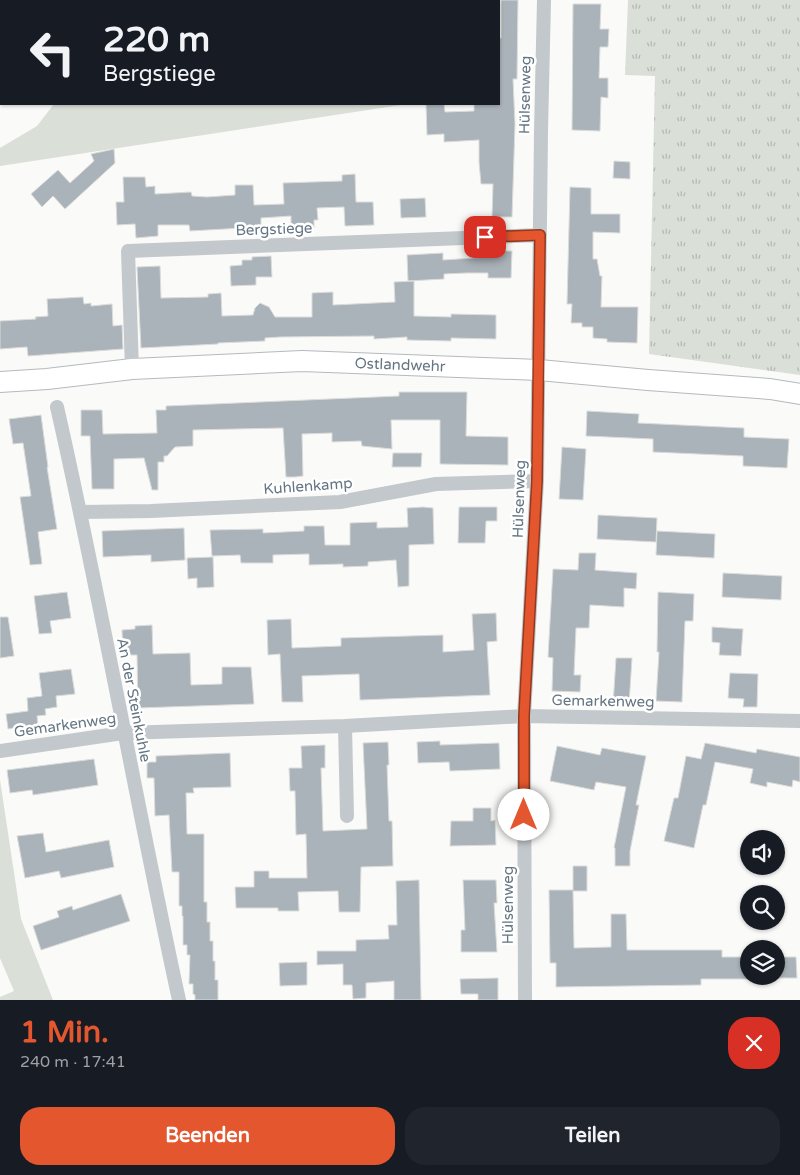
<!DOCTYPE html>
<html lang="de">
<meta charset="utf-8">
<style>
:root{--surface:#171b24;--page:#20242c;--text:#f1f3f6;--muted:#9ea1a6;--accent:#e4572e}
body{margin:0;font-family:"Varela Round",sans-serif;background:var(--page);color:var(--text);height:100vh;display:flex;flex-direction:column;font-size:19px;white-space:nowrap}
*{box-sizing:border-box;margin:0}
p{font-size:16px;color:var(--muted)}
.icon{flex:none;width:28px;height:28px;fill:none;stroke:currentColor;stroke-width:2;stroke-linecap:round;stroke-linejoin:round}
.map{position:relative;height:1000px;overflow:hidden}
.panel{display:flex;flex-direction:column;background:var(--surface);flex:1}
.panel>*{flex:none}
.hud{position:absolute;left:0px;top:0px;width:500px;height:105px;box-shadow:0 1px 4px #0004;background:#171b24;color:var(--text);overflow:hidden}
.controls{position:absolute;left:740px;top:830px;display:grid;gap:10px}
.controls a{display:grid;place-items:center;width:45px;height:45px;border-radius:50%;background:var(--surface);box-shadow:0 1px 4px #0004;font-size:25px}
.pin{position:absolute;display:grid;place-items:center;width:42px;height:42px;color:#fff;margin:-21px;border-radius:10px;box-shadow:0 2px 8px #0006}
.me{position:absolute;width:55px;margin:-28px;rotate:0deg;stroke-linejoin:round;filter:drop-shadow(0 0 4px #0008)}
.turn{display:flex;align-items:center;gap:18px;height:105px;padding:0 20px;font-size:22px}
.turn .icon{width:65px;height:65px;stroke-width:2.5}
.turn b{display:block;font-size:35px;line-height:42px}
.round{display:grid;place-items:center;flex:none;width:52px;height:52px;border-radius:20px;background:var(--page)}
.overview{display:flex;align-items:center;justify-content:space-between;height:85px;padding:0 20px}
h1{font-size:30px;font-weight:700;line-height:38px;color:var(--accent)}
.primary-button{display:flex;gap:10px;margin-top:auto;padding:10px 20px}
.primary-button a{flex:1;height:58px;border-radius:20px;background:var(--accent);color:#fff;font-size:20px;font-weight:700;line-height:58px;text-align:center}
.primary-button a+a{background:var(--page);color:var(--text)}
.map>svg:first-child{display:block}
.grass{fill:url(#grass-tufts)}
.park{fill:#dadfd7}
.water{fill:url(#water-ripples)}
.building{fill:#aab3b9;stroke:#dcdcda}
.lines{fill:none;stroke-linecap:round;stroke-linejoin:round}
.secondary-casing{stroke:#b3babf;stroke-width:22}
.street{stroke:#c3c8cc;stroke-width:14}
.secondary{stroke:#fff;stroke-width:20}
.route-casing{stroke:#94391e;stroke-width:12}
.route{stroke:#e4572e;stroke-width:9}
.labels{text-anchor:middle;dominant-baseline:central;stroke-width:5;stroke-linejoin:round;paint-order:stroke}
.street-label{font-size:15px;fill:#657683;stroke:#fff}
</style>
<div class="map">
<svg width="800" height="1000" viewBox="0 0 800 1000">
<defs>
<pattern id="grass-tufts" width="24" height="20" patternUnits="userSpaceOnUse" patternTransform="scale(1.25)"><rect width="24" height="20" fill="#dadfd7"/><path d="M3 7l-1-3M5 7V3M7 7l1-3M15 17l-1-3M17 17v-4M19 17l1-3" fill="none" stroke="#b4b9b4"/></pattern>
<pattern id="water-ripples" width="26" height="14" patternUnits="userSpaceOnUse" patternTransform="scale(1.25)"><rect width="26" height="14" fill="#bbc7cb"/><path d="M2 4q2-2 4 0t4 0M15 11q2-2 4 0t4 0" fill="none" stroke="#9ca6aa"/></pattern>
</defs>
<rect width="100%" height="100%" fill="#fafaf8"/>
<path class="grass" d="M628 0H800V375L649 354 655 76 625 75Z"/>
<path class="park" d="M54 104H401V105L0 166V148L37 126Z
M0 780 21 919 53 1000H0V997L14 991 0 958Z"/>
<path class="water" d="M153 0H302V1H152Z"/>
<path class="building" d="M501 0H518L517 79H513L515 124 512 217H492L493 184H481L479 162V140L444 142V134L427 135 426 104H444L445 112 474 111V104H499V38H501Z
M573 4H601L600 29H609L608 47H600L599 78H608V98L601 97 600 131 572 130Z
M114 149 115 163 65 209 53 196 42 207 31 194 58 170 70 183 94 161 91 154Z
M614 161 630 162V179L613 178Z
M355 174 356 202H373L374 225 345 226 344 207 317 208 318 220H314V228L291 229V216L261 218V227L190 231 189 225H158V236L136 238 135 224 117 225 116 202H124L123 177H145L146 187 155 186V194L191 192 192 196 207 197 235 195V185H253L254 205 284 204 283 183 342 181V175Z
M570 187 591 188V214H620V233L593 232V259H597L600 276H602L601 307H638L637 343 607 342V339L593 338V327H582V323H571L572 304H567Z
M425 198 426 217 401 218 400 199Z
M488 251H512L511 278H488V273H466L444 274V279L408 281 407 255 443 253V260L488 257Z
M271 256 272 277H256V285L231 286 230 266 242 265V260H252V257Z
M160 266 161 298 208 297V294L221 293 222 316 253 315 255 308 260 303 269 307 275 317H312V293L333 292V305L395 302 394 282 414 281V316L451 317V314L496 315V339L451 338V341L407 340V337L374 339V336L280 337 265 338V341L218 343V344L141 348 137 267Z
M83 297 84 304 91 303V306L112 304 113 326 122 325 123 349 28 356 27 347 0 349V321L36 319 35 317 48 316 47 299Z
M399 392H467L466 436 508 437V465L440 464V420H391L392 449 362 446 361 441 332 442V433L302 434 303 476 295 477H286L283 428 193 430V446L175 447 167 456H164V462H158V490H152L144 458 114 459V489H92L90 436H81V410H102L103 434 157 433 156 410H166V406L399 396Z
M587 411 639 414 638 423 744 428V437L789 439 787 468 743 466V456L653 452V439L586 436Z
M41 415 48 467H47L57 529 38 532 42 564 30 565 20 497 31 496 23 443 13 444 9 419Z
M562 447 586 449 583 500 559 499Z
M393 453H422L421 467H392Z
M423 507 433 508 434 544 409 545V586L398 587 396 560 368 562V566L343 567V564L309 565V554L273 555V563H241L240 555 212 556 210 530 263 529V533L304 531V526H324L325 545H350V523L377 522V528L408 527 407 508Z
M459 507H497V521H486L485 543H458Z
M598 515 657 518 656 542 597 539Z
M184 528 185 560 151 562V555L103 557 102 531Z
M657 531 715 534 714 558 656 555Z
M579 553H596L595 570 637 573 636 589 624 588V607L590 605 589 628H576L574 675H581L580 692 552 691 553 658 548 657 553 569 578 570Z
M213 557 214 587 197 588V578L188 579 187 558Z
M723 573 782 576 781 600 722 597Z
M67 592 71 618 50 621 52 633 39 634 34 596Z
M658 592 694 594 693 621H685L682 702 656 701 659 652H657Z
M496 613 497 641 487 642 490 695 360 700 359 674 302 676 303 702H282L280 654 268 655 267 620 291 619 292 648 341 646V638L443 635V652L474 650 472 614Z
M0 617H8L14 656 0 658Z
M152 625 153 654 190 653 191 685 222 684V667H251L254 704 138 708 137 655H123L122 630 135 629V626Z
M712 627 743 629 741 656 719 655 720 643 712 642Z
M616 658H632L629 705H613Z
M71 669 75 694 56 696 57 707 45 709 46 715 37 716 38 725 8 729 6 714 28 711 27 698 42 696 39 673Z
M730 673 758 674 757 707H743L744 699 728 698Z
M440 741V745L499 743 500 769 450 771 449 762 418 763 417 742Z
M388 742 389 765H387L389 821H392L393 866 361 867 360 912H339L338 891 298 892 299 911H278V908H236L235 887H254V871H269V878H307L306 834 296 835 295 791H290L289 768H302L301 746 325 745V768H321L323 831 367 829 363 743Z
M705 743 756 753 757 749 800 757V782L793 780 792 787 767 782V787L750 783 753 769 715 762 706 805H703L694 848 664 841 674 798H678L686 756 701 759Z
M557 746 600 755 602 748 646 756 636 805H639L630 851V866H615V848H614L626 787 596 782 594 790 550 781Z
M230 753 231 787 193 788 194 793H186L187 834H204V902H207V922H210V941H213V961H215V980H218V1000H195V995L193 994V984H189L190 955H187V945H183V916H182V906H179V872H172L169 815 155 816 154 778H147V762H156V756Z
M94 759 98 785 33 795 32 790 10 793 7 770Z
M473 808H491V821L495 820 496 845 450 846 451 821H473Z
M43 833 46 852 109 840 114 867 61 878 59 871 25 878 17 836Z
M573 866H587V891H573L574 948 611 947V914H626L627 950H722V957H749V979H701V985L556 987V963H550L549 890H573Z
M419 880 421 1000H394V981L366 983V998L353 999 352 985H343V964L317 965V951H356V940L389 939 388 925H397L396 881Z
M463 880H496L497 903H494L497 952H461V930H465Z
M121 894 130 921 41 950 33 926 59 917 57 911 72 906 73 910Z
M776 957H796L797 978H776Z
M307 962V985L280 986 279 963Z
M498 978V1000H478V994H461L460 979Z"/>
<g class="lines">
<defs>
<g id="secondary">
<path id="s1" d="M0 382 47 379 132 369 302 361 539 370 648 380 770 389 800 394"/>
</g>
</defs>
<use href="#secondary" class="secondary-casing"/>
<path class="street" d="M5 1 6 0
M0 23 1 21
M132 369 128 251 540 235
M57 407C102 604 136 803 179 1000
M81 512 151 511 340 502 436 484 537 481
M345 726 347 816
M0 751 123 733 345 726 524 716 800 721
M525 1000 524 716 537 481 541 132 544 0"/>
<use href="#secondary" class="secondary"/>
</g>
<g class="lines">
<defs>
<path id="route" d="M485 237 540 235 537 481 524 716V815"/>
</defs>
<use href="#route" class="route-casing"/>
<use href="#route" class="route"/>
</g>
<g class="labels">
<g class="street-label">
<text transform="translate(525 95) rotate(-89)">Hülsenweg</text>
<text transform="translate(274 229) rotate(-2)">Bergstiege</text>
<text stroke="none"><textPath href="#s1" startOffset="401">Ostlandwehr</textPath></text>
<text transform="translate(308 486) rotate(-4)">Kuhlenkamp</text>
<text transform="translate(519 499) rotate(-88)">Hülsenweg</text>
<text transform="translate(134 700) rotate(79)">An der Steinkuhle</text>
<text transform="translate(603 701) rotate(1)">Gemarkenweg</text>
<text transform="translate(65 725) rotate(-8)">Gemarkenweg</text>
<text transform="translate(508 905) rotate(-90)">Hülsenweg</text>
</g>
</g>
</svg>
<div class="controls">
<a><svg class="icon" aria-label="sound" viewBox="0 0 24 24"><path d="M4 9h4l5-4v14l-5-4H4zM17 9q2 3 0 6"/></svg></a>
<a><svg class="icon" aria-label="search" viewBox="0 0 24 24"><circle cx="10" cy="10" r="6"/><path d="M15 15l6 6"/></svg></a>
<a><svg class="icon" aria-label="layers" viewBox="0 0 24 24"><path d="M12 4l9 5-9 5-9-5zM3 14l9 5 9-5"/></svg></a>
</div>
<div class="pin" style="left:485px;top:237px;background:#d93025"><svg class="icon" aria-label="arrive" viewBox="0 0 24 24"><path d="M6 21V4h12l-3 4 3 4H6"/></svg></div>
<svg class="me" style="left:524px;top:815px" viewBox="-20 -20 40 40"><circle r="19" fill="#fff"/><path d="M0-13L10 11 0 6-10 11z" fill="#e4572e"/></svg>
<div class="hud">
<div class="turn"><svg class="icon" aria-label="left" viewBox="0 0 24 24"><path d="M17 20v-9H6M10 6l-5 5 5 5"/></svg><div><b>220 m</b>Bergstiege</div></div>
</div>
</div>
<section class="panel">
<div class="overview"><div><h1>1 Min.</h1><p>240 m · 17:41</p></div><a class="round" style="background:#d93025;color:#fff"><svg class="icon" aria-label="close" viewBox="0 0 24 24"><path d="M6 6l12 12M18 6L6 18"/></svg></a></div>
<div class="primary-button"><a>Beenden</a><a>Teilen</a></div>
</section>
